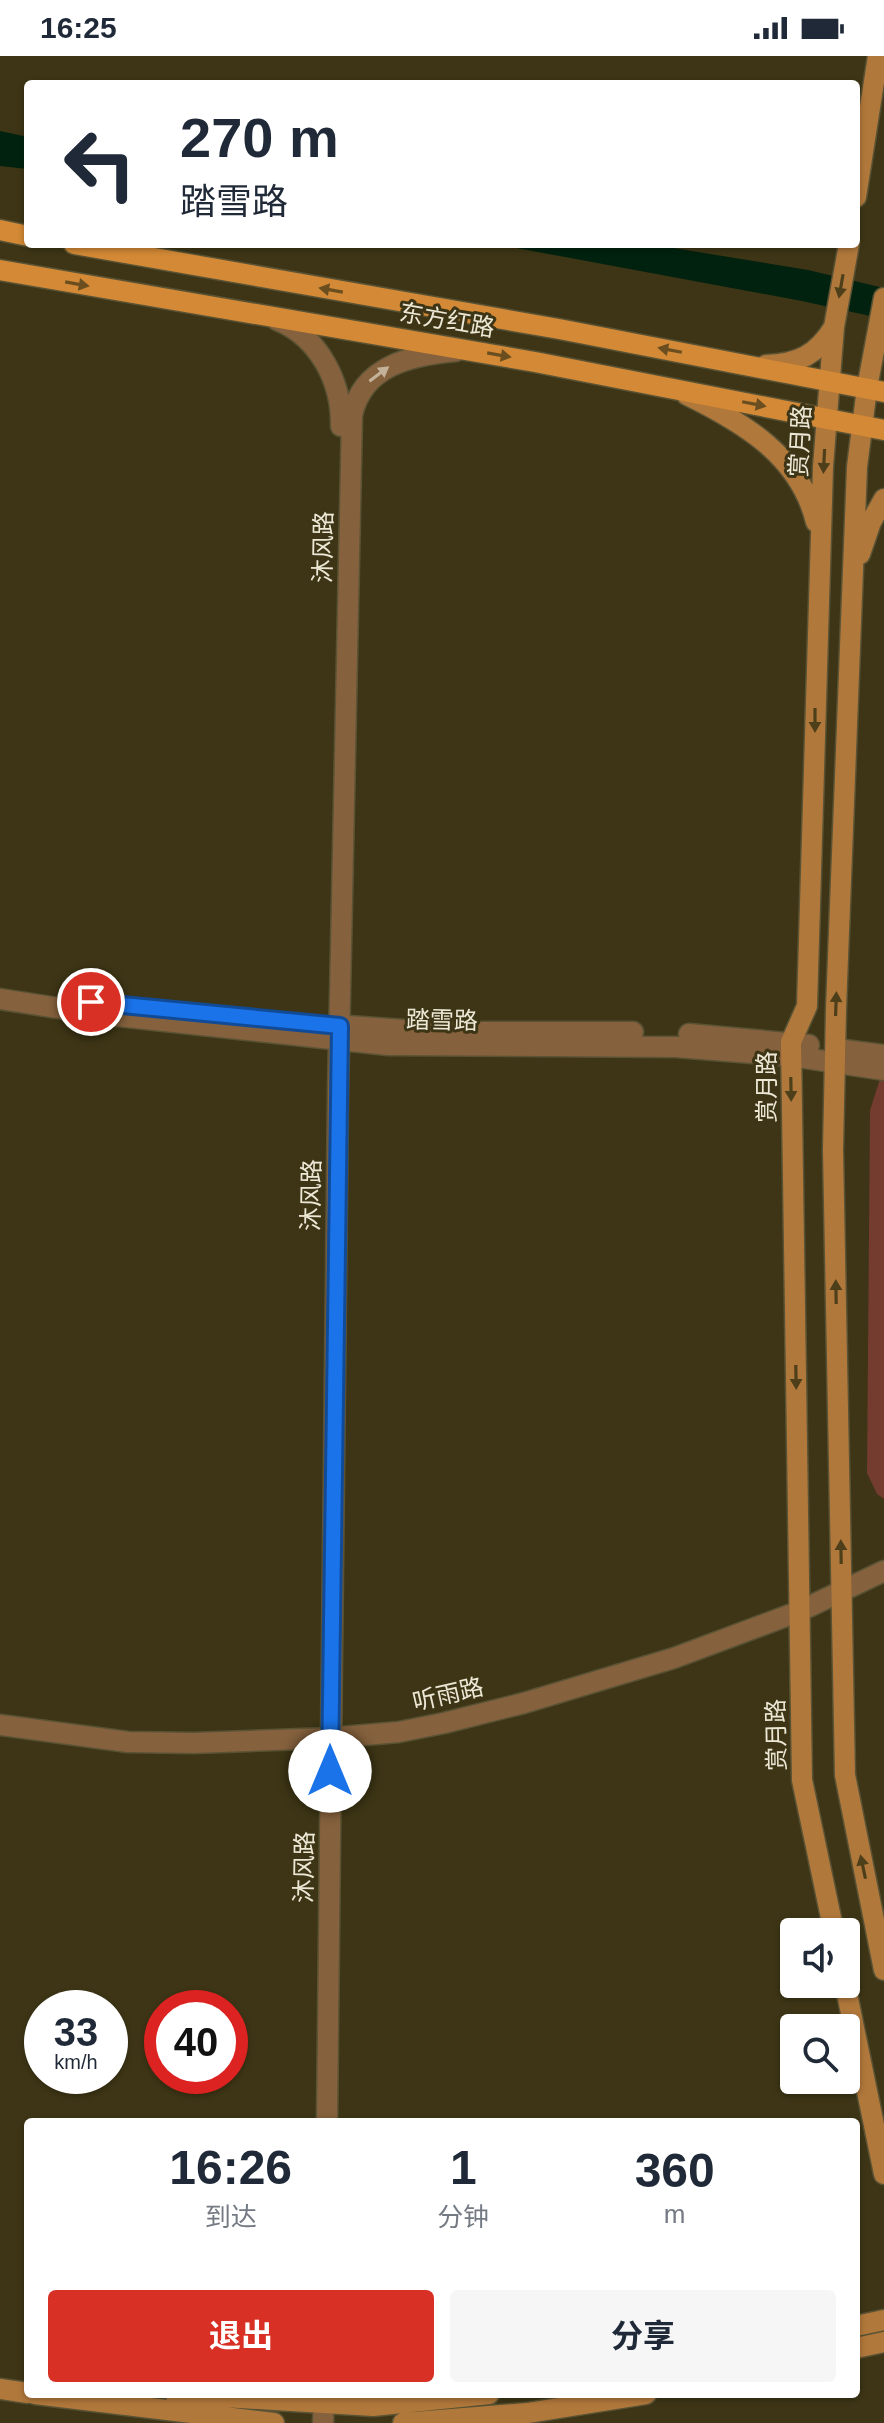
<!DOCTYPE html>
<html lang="zh">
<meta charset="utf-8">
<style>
:root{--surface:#fff;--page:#f6f6f7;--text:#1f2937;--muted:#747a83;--accent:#d93025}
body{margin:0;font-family:Arial,"Noto Sans SC",sans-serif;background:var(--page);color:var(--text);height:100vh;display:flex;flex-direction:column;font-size:30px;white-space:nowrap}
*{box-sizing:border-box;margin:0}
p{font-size:26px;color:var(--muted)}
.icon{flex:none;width:44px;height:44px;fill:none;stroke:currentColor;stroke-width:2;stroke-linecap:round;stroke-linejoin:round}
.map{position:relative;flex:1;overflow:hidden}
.panel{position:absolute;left:24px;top:2062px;width:836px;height:280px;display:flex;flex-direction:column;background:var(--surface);border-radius:8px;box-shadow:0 2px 6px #0004}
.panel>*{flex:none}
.guide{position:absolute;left:24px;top:24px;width:836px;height:168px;border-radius:8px;box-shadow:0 2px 6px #0004;background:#fff;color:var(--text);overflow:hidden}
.tools{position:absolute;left:780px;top:1862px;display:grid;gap:16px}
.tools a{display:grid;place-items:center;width:80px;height:80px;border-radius:8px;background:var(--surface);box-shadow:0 2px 6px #0004;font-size:40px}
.speed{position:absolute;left:24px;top:1934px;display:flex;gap:16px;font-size:40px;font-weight:700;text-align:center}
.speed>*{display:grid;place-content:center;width:104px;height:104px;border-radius:50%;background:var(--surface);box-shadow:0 2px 6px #0004;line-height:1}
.speed small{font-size:20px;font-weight:400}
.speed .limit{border:12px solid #d22;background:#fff;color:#111}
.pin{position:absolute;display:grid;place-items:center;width:68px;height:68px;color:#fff;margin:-34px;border:4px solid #fff;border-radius:50%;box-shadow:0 2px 8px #0007}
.me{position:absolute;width:88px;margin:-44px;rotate:0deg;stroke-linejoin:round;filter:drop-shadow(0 0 6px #0008)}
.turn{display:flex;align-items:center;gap:28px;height:168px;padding:0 24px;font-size:36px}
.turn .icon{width:104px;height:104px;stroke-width:2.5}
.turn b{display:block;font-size:56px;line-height:68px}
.eta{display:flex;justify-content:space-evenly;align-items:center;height:136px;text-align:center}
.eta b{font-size:48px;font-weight:700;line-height:56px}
.cta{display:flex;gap:16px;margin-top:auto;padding:16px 24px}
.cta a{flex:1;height:92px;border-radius:8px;background:var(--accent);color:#fff;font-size:32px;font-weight:700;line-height:92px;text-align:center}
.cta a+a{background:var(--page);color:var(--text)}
.status{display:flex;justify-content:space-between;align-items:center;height:56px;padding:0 40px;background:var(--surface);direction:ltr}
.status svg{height:22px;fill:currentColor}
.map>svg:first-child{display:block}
.green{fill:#733c2e}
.water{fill:#00220f}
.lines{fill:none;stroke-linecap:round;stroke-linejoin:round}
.tertiary-casing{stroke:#595234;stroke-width:23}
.secondary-casing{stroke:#595234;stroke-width:23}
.primary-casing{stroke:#595234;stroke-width:23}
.tertiary{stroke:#85613d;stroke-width:20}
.secondary{stroke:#b1783b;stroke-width:20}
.primary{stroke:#d38935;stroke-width:20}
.oneway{fill:#6a4e1f}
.oneway2{fill:#4e3f1b}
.oneway3{fill:#c3b299}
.route-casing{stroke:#114b97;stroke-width:20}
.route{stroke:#1a73e8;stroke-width:14}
.labels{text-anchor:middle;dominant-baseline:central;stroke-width:6;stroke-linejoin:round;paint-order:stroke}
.street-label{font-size:24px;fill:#ede8d6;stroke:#3d3515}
</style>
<div class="status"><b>16:25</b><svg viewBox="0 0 49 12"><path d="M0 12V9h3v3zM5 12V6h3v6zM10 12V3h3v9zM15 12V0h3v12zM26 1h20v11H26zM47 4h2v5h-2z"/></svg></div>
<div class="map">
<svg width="884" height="2367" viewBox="0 0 884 2367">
<rect width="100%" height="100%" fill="#3d3515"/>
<path class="green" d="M880 1023H884V1443L877 1438 867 1417 870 1054Z"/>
<path class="water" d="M0 75 28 81V113L0 110Z
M495 188H649L808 214 884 232V263L802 245Z"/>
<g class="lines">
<defs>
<path id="tertiary" d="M277 264C319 281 342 326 341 370
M0 943 90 957 388 989 676 991 791 1000 884 1014
M334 969 433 976H633
M689 978 809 989
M844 994 884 999
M0 1669 128 1686 194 1687 330 1682 399 1676 444 1667 524 1647 674 1602 800 1555 884 1515
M327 2066 338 1037 352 359C363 309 412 299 456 295
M323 2367 324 2338"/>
<path id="secondary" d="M856 141 878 0
M884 242 867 332 857 411 836 953 833 1094 845 1719 884 1914
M766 309C798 308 817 299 834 271
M687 339C744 367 800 400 816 466
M860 498 871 466 884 443
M834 1876 802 1724 791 986 807 950 823 411 834 271 849 188
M845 1928 884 2118
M856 2270 884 2264
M856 2292 884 2286
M0 2333 28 2337
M35 2338 274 2367
M175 2338 373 2350 489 2338
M403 2367 527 2357 646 2338"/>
<path id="primary" d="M0 174 28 180
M74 188 559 273 884 336
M0 214 535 306 884 374"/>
</defs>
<use href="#tertiary" class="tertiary-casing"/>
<use href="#secondary" class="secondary-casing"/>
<use href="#primary" class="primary-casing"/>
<use href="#tertiary" class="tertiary"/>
<use href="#secondary" class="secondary"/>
<use href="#primary" class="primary"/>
</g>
<defs><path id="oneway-solid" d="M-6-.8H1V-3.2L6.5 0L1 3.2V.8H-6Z" transform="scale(2)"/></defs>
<g class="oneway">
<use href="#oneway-solid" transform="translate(77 228) rotate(10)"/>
<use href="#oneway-solid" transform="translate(331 234) rotate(-170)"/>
<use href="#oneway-solid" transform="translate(670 294) rotate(-169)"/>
<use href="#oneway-solid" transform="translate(499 299) rotate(10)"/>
<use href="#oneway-solid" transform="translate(754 348) rotate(11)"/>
</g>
<g class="oneway2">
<use href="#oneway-solid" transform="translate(841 230) rotate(100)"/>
<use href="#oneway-solid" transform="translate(824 405) rotate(93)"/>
<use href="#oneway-solid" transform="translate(815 664) rotate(90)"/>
<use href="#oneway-solid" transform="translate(836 948) rotate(-88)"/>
<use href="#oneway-solid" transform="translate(791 1033) rotate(89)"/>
<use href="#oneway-solid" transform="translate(836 1236) rotate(-91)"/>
<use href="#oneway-solid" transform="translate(796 1321) rotate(89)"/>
<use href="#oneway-solid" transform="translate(841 1496) rotate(-91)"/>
<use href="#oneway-solid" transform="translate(863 1811) rotate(-102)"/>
</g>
<use class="oneway3" href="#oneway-solid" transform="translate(379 318) rotate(-37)"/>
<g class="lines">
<defs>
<path id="route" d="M91 946 340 970 330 1715"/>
</defs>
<use href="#route" class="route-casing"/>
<use href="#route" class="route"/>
</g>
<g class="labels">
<g class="street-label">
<text transform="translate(447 264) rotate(10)">东方红路</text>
<text transform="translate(800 385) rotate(-87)">赏月路</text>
<text transform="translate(323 491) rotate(-89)">沐风路</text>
<text transform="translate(442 964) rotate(1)">踏雪路</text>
<text transform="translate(766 1031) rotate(-90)">赏月路</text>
<text transform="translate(311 1139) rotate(-89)">沐风路</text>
<text transform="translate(448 1638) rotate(-13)">听雨路</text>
<text transform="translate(776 1679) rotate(-91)">赏月路</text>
<text transform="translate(304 1811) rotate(-89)">沐风路</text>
</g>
</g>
</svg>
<div class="tools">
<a><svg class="icon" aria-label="sound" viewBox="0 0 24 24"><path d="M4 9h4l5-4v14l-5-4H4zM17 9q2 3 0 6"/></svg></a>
<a><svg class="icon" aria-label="search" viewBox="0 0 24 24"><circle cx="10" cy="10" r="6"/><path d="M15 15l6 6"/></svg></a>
</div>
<div class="speed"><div>33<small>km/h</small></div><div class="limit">40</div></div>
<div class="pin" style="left:91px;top:946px;background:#d93025"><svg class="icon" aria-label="arrive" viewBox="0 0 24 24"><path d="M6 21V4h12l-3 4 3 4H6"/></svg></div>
<svg class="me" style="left:330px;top:1715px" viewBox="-20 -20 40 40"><circle r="19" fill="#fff"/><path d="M0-13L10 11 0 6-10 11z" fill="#1a73e8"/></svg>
<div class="guide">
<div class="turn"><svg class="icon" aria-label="left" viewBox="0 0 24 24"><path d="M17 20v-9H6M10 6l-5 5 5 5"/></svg><div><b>270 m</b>踏雪路</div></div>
</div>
<section class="panel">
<div class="eta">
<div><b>16:26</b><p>到达</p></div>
<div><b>1</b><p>分钟</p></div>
<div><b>360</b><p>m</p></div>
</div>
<div class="cta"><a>退出</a><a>分享</a></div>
</section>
</div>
